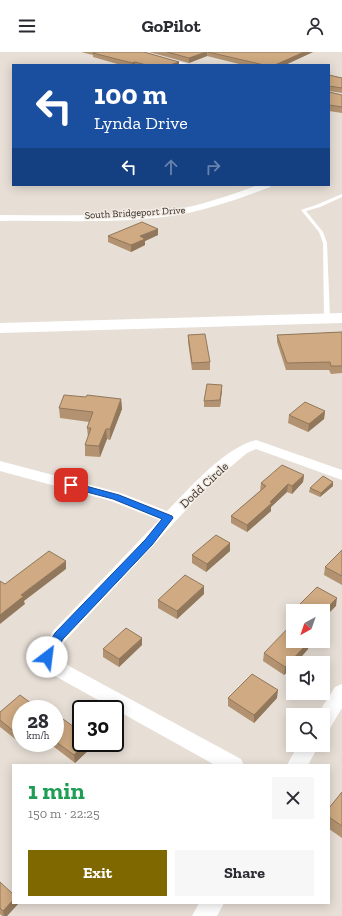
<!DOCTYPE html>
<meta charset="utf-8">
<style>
:root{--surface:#fff;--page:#f7f7f7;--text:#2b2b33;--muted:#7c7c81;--accent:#7f6800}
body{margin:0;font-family:"Zilla Slab",serif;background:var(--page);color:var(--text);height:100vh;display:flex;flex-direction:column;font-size:15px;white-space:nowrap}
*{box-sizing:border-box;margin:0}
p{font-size:13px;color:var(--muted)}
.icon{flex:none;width:22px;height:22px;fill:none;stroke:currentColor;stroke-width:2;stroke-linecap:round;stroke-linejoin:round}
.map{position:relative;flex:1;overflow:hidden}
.panel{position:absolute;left:12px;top:712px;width:318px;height:140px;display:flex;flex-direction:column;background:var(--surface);border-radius:0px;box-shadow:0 2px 10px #0003}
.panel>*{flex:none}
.hud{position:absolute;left:12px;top:12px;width:318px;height:122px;border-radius:0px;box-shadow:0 2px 10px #0003;background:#1a4fa0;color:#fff;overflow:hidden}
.needle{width:26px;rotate:220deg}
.fabs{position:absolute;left:286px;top:552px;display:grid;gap:8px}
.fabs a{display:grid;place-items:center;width:44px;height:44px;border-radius:0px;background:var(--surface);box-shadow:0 2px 10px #0003;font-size:20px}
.speed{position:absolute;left:12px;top:648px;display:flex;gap:8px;font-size:20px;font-weight:700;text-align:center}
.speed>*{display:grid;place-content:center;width:52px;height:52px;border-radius:50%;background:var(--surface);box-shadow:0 2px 10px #0003;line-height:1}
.speed small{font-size:10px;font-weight:400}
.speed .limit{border:2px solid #111;border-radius:6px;background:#fff;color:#111}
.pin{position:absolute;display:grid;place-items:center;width:34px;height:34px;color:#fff;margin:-17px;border-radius:8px;box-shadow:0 2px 6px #0006}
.me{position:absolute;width:44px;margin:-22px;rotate:30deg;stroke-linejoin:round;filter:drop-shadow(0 0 3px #0008)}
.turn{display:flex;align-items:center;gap:14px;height:84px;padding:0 16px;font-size:18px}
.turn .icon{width:52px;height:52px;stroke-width:2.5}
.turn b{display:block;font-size:28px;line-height:34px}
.lanes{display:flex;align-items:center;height:38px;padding:0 16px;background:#0003;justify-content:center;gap:20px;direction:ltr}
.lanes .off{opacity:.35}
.round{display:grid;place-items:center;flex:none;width:42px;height:42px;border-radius:0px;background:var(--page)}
.headline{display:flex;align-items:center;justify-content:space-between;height:68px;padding:0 16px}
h1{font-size:24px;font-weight:800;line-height:30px;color:#1e9e55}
.cta{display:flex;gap:8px;margin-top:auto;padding:8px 16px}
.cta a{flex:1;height:46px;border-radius:0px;background:var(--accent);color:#fff;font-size:16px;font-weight:800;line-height:46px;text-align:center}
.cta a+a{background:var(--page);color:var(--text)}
header{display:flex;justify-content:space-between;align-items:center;height:52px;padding:0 16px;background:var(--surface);font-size:18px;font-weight:800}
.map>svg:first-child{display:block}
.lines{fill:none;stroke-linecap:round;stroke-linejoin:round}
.service{fill:#fff;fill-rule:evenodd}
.minor{fill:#fff;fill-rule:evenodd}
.trunk{fill:#fff;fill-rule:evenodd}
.wall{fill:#b29270}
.shaded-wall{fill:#91775b}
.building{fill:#cfaa82;stroke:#91775b}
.route{fill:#1a73e8;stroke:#114b97}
.labels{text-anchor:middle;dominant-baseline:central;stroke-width:3;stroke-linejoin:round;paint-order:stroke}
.far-street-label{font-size:10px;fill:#2e2a27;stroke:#f4ece3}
.street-label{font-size:12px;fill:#2e2a27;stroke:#f4ece3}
</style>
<header><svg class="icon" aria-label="menu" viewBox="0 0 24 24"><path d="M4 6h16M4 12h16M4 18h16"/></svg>GoPilot<svg class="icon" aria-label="person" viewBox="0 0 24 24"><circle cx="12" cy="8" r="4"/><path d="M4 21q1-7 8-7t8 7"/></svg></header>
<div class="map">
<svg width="342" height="864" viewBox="0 0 342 864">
<rect width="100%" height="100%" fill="#e7dfd6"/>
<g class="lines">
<path class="service" d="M342 142V145L320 155 306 159 323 180 327 191 330 266 327 268 324 266 323 191 319 180 301 158 316 153Z"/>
<path class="minor" d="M133 0H144L191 13H180Z
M258 133H272L270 135C238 147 205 159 171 164 115 172 56 168 0 169V163C56 163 114 165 171 158 201 154 230 143 258 133Z
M256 388 342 418V428L256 397 247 401 209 433 65 589 57 603 69 614 241 707 244 713H215L55 624 41 610 38 605 53 579 159 468 111 449 0 419V409L121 441 167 459C190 436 224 396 256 388Z
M342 632V656L330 676 323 678V663H317L335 635Z
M298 693H319L308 713H287Z
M199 851H224L217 864H192Z"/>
<path class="trunk" d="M342 261V271L0 281V271Z"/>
</g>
<path class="wall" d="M81 0H144L179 10V13H121L93 5V3Z
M149 0H313L285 13H243L207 4 189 11Z
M329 23 342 26V41L329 39V40L342 43V61L329 59Z
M158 183 145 189V193L131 200 108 190V184Z
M342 280V321L331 322 329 318H286L277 290V283Z
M188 283 210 310V318H192L188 290Z
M222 333 220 355H204V349Z
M86 345 121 347 122 357 110 388 107 387 100 405 85 404V393L88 385 87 376 89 370 60 366 59 356Z
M325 359 324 367 308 380 288 371 289 363Z
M304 423 303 430 292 442 287 440 271 455V459L247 480 231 471V464L260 439 261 431Z
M333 434 320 445 309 440 310 436Z
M230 491V499L206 520 192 511V503Z
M342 498V533L324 523 325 515Z
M204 542 177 567 158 556V548Z
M293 589 308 597 296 611H293V614L284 623 263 609 264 601Z
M142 593 119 615 103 605V597Z
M228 646H277L254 671 228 654Z
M39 657 19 690 0 675V660Z
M55 669 92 695 75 711 49 691H55Z
M342 740V786L329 777V756Z
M0 830 13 851H18V852L7 864H2L0 862Z"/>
<path class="shaded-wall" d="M206 0H207V4L189 11V6Z
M304 0H313L285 13H275Z
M135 10V13H132V11Z
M179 10V13H170Z
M158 177V183L145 189V193L131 200V193L140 184Z
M222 333V339L220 355V348Z
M121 347 122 357 110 388V377Z
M325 359 324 367 308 380 309 372Z
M106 377 107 387 100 405 99 394Z
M304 423 303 430 292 442V434Z
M333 430V434L320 445 321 441Z
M288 432 287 440 271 455V459L247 480V473Z
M230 491V499L206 520 207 512Z
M66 509V517L24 549 25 552 0 572V563L21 543Z
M204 534V542L177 567V559Z
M337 546 336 554 323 567V560Z
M142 586V593L119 615V607Z
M310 589 308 597 296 611H293V614L284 623 285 615Z
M278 638 277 646 254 671V663Z
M21 678V687L19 690 17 682Z
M87 691H91L92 695 75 711 74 703Z
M13 848V851H18V852L7 864H4L3 859Z"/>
<path class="building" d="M95 0H144L179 10 170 13H146L135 10 132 11 93 1Z
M167 0H206L189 6Z
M208 0H304L275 13H264Z
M329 23 342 26V36L329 34Z
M329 38V40L342 43V55L329 53Z
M142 170 158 177 140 184 145 187 131 193 108 184Z
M342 280V314H331L330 310 287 311 277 283Z
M205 282 210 310 192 311 188 283Z
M207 332 222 333 220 348 204 349Z
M64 343 86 345 87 343 121 347 110 377H106L99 394 85 393 91 376H87L93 360 59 356Z
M305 350 325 359 309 372 289 363Z
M282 413 304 423 292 434 288 432 270 450 272 451 247 473 231 464 266 434 261 431Z
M323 424 333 430 321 441 310 436Z
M216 483 230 491 207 512 192 503Z
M342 498V524L325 515Z
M49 499 66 509 21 543 24 544 0 563V529L5 532Z
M185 523 204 534 177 559 158 548Z
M317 535 337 546 323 560V559H298L295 557Z
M293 571V589H310L285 615 264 601Z
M126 576 142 586 119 607 103 597Z
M252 622 278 638 254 663 228 646Z
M20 643 39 657H21V678L17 682 0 668V660Z
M63 667 81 680V691H87L74 703 55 689V669L58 672Z
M342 740V774L329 765V756Z
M0 830 13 842V848L3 859 0 856Z"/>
<path class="route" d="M71 430 119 443 172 464 173 466 152 493 63 587 51 608 47 609 43 608 41 605 55 581 145 488 162 467 113 447 68 435 67 433Z"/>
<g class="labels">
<g class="far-street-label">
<text transform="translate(135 161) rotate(-3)">South Bridgeport Drive</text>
</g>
<g class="street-label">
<text transform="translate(204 433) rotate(-43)">Dodd Circle</text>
</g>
</g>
</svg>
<div class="fabs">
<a><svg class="needle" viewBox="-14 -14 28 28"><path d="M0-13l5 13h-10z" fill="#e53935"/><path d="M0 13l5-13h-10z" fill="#7c7c81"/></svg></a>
<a><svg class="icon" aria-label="sound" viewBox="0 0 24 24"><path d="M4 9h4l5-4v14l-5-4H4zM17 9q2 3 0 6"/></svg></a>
<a><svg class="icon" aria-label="search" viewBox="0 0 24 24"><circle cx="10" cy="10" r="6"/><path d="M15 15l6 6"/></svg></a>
</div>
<div class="speed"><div>28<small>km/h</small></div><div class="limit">30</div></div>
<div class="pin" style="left:71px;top:433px;background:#d93025"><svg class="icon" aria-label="arrive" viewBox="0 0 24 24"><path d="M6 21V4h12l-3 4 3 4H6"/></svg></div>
<svg class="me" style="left:47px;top:605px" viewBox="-20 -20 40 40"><circle r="19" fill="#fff"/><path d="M0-13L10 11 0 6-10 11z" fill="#1a73e8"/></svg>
<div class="hud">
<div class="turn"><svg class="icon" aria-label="left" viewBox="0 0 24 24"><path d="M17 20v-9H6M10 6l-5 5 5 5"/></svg><div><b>100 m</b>Lynda Drive</div></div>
<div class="lanes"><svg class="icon" aria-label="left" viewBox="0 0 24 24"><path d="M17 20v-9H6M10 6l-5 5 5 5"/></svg><svg class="icon off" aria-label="ahead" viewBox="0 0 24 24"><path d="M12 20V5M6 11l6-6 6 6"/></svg><svg class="icon off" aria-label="right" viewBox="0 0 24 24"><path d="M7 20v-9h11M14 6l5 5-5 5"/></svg></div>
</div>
<section class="panel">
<div class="headline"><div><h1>1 min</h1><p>150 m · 22:25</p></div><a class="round"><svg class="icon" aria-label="close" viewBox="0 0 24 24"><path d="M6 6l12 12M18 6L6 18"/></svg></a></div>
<div class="cta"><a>Exit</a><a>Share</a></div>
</section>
</div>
